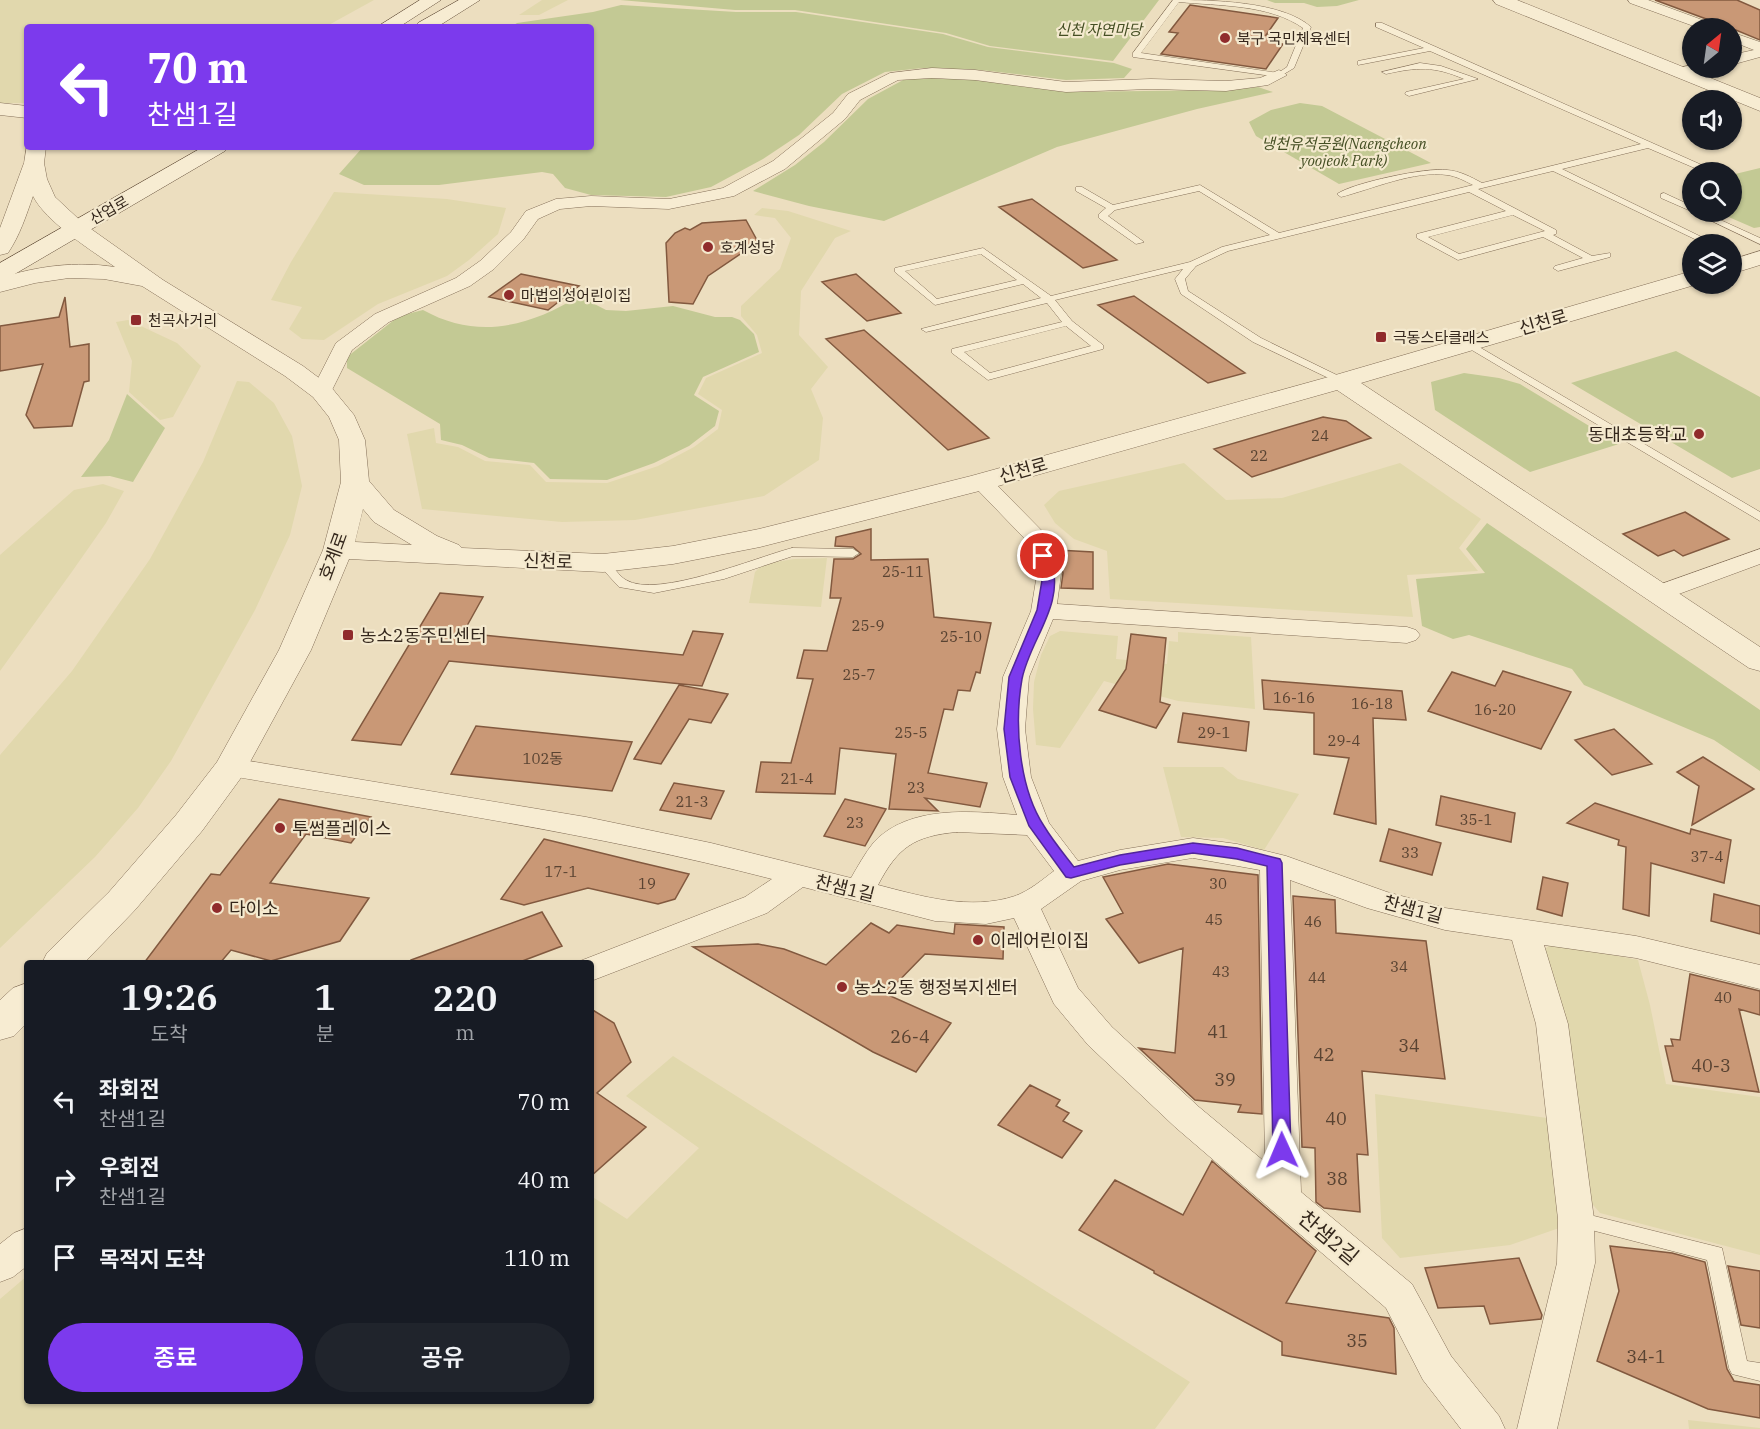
<!DOCTYPE html>
<html lang="ko">
<meta charset="utf-8">
<style>
:root{--surface:#171b24;--page:#20242c;--text:#f1f3f6;--muted:#9ea1a6;--accent:#7c3aed}
body{margin:0;font-family:"IBM Plex Serif","Noto Sans KR",serif;background:var(--page);color:var(--text);height:100vh;display:flex;flex-direction:column;font-size:22px;white-space:nowrap}
*{box-sizing:border-box;margin:0}
p{font-size:20px;color:var(--muted)}
.icon{flex:none;width:33px;height:33px;fill:none;stroke:currentColor;stroke-width:2;stroke-linecap:round;stroke-linejoin:round}
.map{position:relative;flex:1;overflow:hidden}
.drawer{position:absolute;left:24px;top:960px;width:570px;height:444px;display:flex;flex-direction:column;background:var(--surface);border-radius:6px;box-shadow:0 2px 4px #0004}
.drawer>*{flex:none}
.hud{position:absolute;left:24px;top:24px;width:570px;height:126px;border-radius:6px;box-shadow:0 2px 4px #0004;background:#7c3aed;color:#fff;overflow:hidden}
.needle{width:39px;rotate:29deg}
.tools{position:absolute;left:1682px;top:18px;display:grid;gap:12px}
.tools a{display:grid;place-items:center;width:60px;height:60px;border-radius:50%;background:var(--surface);box-shadow:0 2px 4px #0004;font-size:30px}
.pin{position:absolute;display:grid;place-items:center;width:51px;height:51px;color:#fff;margin:-26px;border:3px solid #fff;border-radius:50%;box-shadow:0 2px 6px #0007}
.me{position:absolute;width:66px;margin:-33px;rotate:359deg;stroke-linejoin:round;filter:drop-shadow(0 0 4px #0008)}
.turn{display:flex;align-items:center;gap:21px;height:126px;padding:0 24px;font-size:27px}
.turn .icon{width:78px;height:78px;stroke-width:2.5}
.turn b{display:block;font-size:42px;line-height:51px}
.eta{display:flex;justify-content:space-evenly;align-items:center;height:102px;text-align:center}
.eta b{font-size:36px;font-weight:600;line-height:42px}
.button{display:flex;gap:12px;margin-top:auto;padding:12px 24px}
.button a{flex:1;height:69px;border-radius:36px;background:var(--accent);color:#fff;font-size:24px;font-weight:600;line-height:69px;text-align:center}
.button a+a{background:var(--page);color:var(--text)}
ul{padding:0;list-style:none}
li{display:flex;align-items:center;gap:18px;height:78px;padding:0 24px}
li div{flex:1}
li b{display:block;font-size:22px}
li em{font-style:normal}
.map>svg:first-child{display:block}
.farmland{fill:#e1d8ad}
.green{fill:#c3c994}
.building{fill:#c99876;stroke:#82593f;stroke-width:1.5}
.lines{fill:none;stroke-linecap:round;stroke-linejoin:round}
.service-casing{stroke:#846f58;stroke-width:1}
.minor-casing{stroke:#846f58;stroke-width:1}
.tertiary-casing{stroke:#846f58;stroke-width:1}
.secondary-casing{stroke:#65503c;stroke-width:1}
.service{fill:#f7ecd2;fill-rule:evenodd}
.minor{fill:#f7ecd2;fill-rule:evenodd}
.tertiary{fill:#f7ecd2;fill-rule:evenodd}
.secondary{fill:#f7ecd2;fill-rule:evenodd}
.route{fill:#7c3aed;stroke:#51269a;stroke-width:1.5}
.poi-dot{fill:#902b2c;stroke:#f4e9ce;stroke-width:2}
.labels{text-anchor:middle;dominant-baseline:central;stroke-width:4.5;stroke-linejoin:round;paint-order:stroke}
.far-park-label{font-size:15px;font-style:italic;fill:#454f24;stroke:#f4e9ce}
.far-poi-label{font-size:15px;fill:#34271c;stroke:#f4e9ce;text-anchor:start}
.far-street-label{font-size:15px;fill:#34271c;stroke:#f4e9ce}
.number-label{font-size:15px;fill:#594332}
.street-label{font-size:18px;fill:#34271c;stroke:#f4e9ce}
.poi-label{font-size:18px;fill:#34271c;stroke:#f4e9ce;text-anchor:start}
.near-number-label{font-size:18px;fill:#594332}
.near-street-label{font-size:21px;fill:#34271c;stroke:#f4e9ce}
</style>
<div class="map">
<svg width="1760" height="1429" viewBox="0 0 1760 1429">
<rect width="100%" height="100%" fill="#ecdebf"/>
<path class="farmland" d="M0 0H374L325 27H27V103H0Z
M542 0H568L539 15H519Z
M334 192 447 199 506 208 498 234 469 260 447 276 378 304 324 340 302 339 289 329 302 307 271 300 291 262Z
M762 208 788 211 851 231 835 238 801 291 799 335 828 367 811 389 823 418 819 460 764 496 635 520 562 522 422 509 407 434 434 428 436 443 458 447 485 461 530 465 546 482 607 483 658 466 694 447 718 429 722 410 698 394 706 378 762 353 757 335 741 316V306L780 269 791 238 775 218 754 215Z
M128 320 177 343 201 366 173 417 160 420 129 392 132 361 116 322Z
M237 381 249 382 274 403 292 436 302 486 290 535 255 610 171 761 138 808 95 857 0 948V755L72 671 150 559 203 462Z
M1184 463 1226 500 1282 498 1400 463 1481 519 1459 548 1478 571 1407 575 1413 617 1110 599 1107 551 1074 539 1055 523 1044 505 1059 491Z
M103 484 124 491 106 523 71 573 0 671V555L74 490Z
M827 558 821 607 749 603 755 572 763 564 794 559Z
M1060 631 1118 636 1116 659 1167 664 1169 641 1178 642V632L1251 637 1255 709 1178 701 1104 681 1060 748 1036 745 1033 709 1034 682 1041 655 1050 636Z
M1163 767H1223L1238 779 1299 794 1264 850 1223 838 1181 837Z
M1552 943 1638 960 1650 1005 1666 1084 1760 1097V1255L1600 1213 1583 1193 1542 952Z
M673 1056 1190 1382 1155 1429H0V1299L27 1276V1401H591V1196L627 1219 699 1148 626 1096Z
M1375 1094 1547 1118 1562 1227 1510 1245 1400 1258 1382 1238Z
M1688 1420 1760 1428V1429H1689Z"/>
<path class="green" d="M620 0H1159L1113 61 990 46 946 33 795 10H735Z
M1267 0H1359L1337 6 1317 7 1304 3H1275Z
M621 5 736 12H796L943 34 988 47 1114 63 1132 69 1124 78 1066 80 981 70 923 68 885 72 842 94 799 135 763 159 711 187 666 197 591 195 565 188 553 174 542 172 439 185H364L339 174 363 147H591V27H511L517 23 593 12Z
M931 78 971 79 1065 92 1226 90 1258 87 1273 92 1197 109 1057 147 884 221 809 206 753 191 795 165 824 142 868 99 905 79Z
M1300 103 1322 106 1431 163 1339 184 1256 136 1249 122 1271 110Z
M1760 168V227L1754 228 1717 212H1731V175Z
M579 296 606 310 626 311 673 306 715 317H732L740 320 754 334 759 352 703 377 694 395 719 411 715 426 689 446 654 463 607 480 550 479 534 463 489 458 462 445 441 440 440 424 347 368V357L399 316 423 310C477 340 529 327 579 296Z
M1676 351 1760 397V469L1732 478 1571 383Z
M1464 373 1499 378 1520 384 1619 444 1530 472 1435 410 1431 382Z
M127 394 165 428 133 482 110 476 81 477 109 440Z
M1487 523 1760 710V771L1714 740 1584 685 1572 669 1469 635 1453 639 1422 626 1416 579 1485 573 1466 549Z"/>
<path class="building" d="M1655 0H1737L1760 10V40L1731 28H1721L1717 23Z
M1190 5 1278 18 1266 35 1277 36 1274 40 1280 41 1278 44H1283L1266 69 1161 54 1178 33 1169 32Z
M1032 199 1117 260 1083 268 999 207Z
M746 220 758 242 708 276 693 304 669 302 666 243 675 233 685 228 690 230 702 223Z
M521 274 579 286 548 310 489 297Z
M856 274 901 313 867 321 822 282Z
M1134 296 1245 373 1208 383 1098 305Z
M65 297 70 347 89 344V381L84 382 72 426 34 428 26 415 43 364 0 371V326L59 317Z
M864 330 989 438 948 450 826 339Z
M1323 417 1346 421 1371 438 1252 477 1214 449Z
M1685 512 1729 539 1683 556 1674 550 1658 556 1623 534Z
M871 529V560L928 559 934 617 991 623 980 673 976 672 970 691 958 690 953 710 944 709 928 773 987 783 980 807 925 798 938 811 889 809 896 754 840 748 835 794 756 792 761 762 791 763 813 679 797 678 804 650 827 651 841 598H830L834 559H853L861 554 853 547 835 546 836 537Z
M1057 550 1093 552V589L1061 588 1063 573Z
M440 593 483 597 463 633 683 655 693 631 723 634 702 686 449 661 401 745 352 740Z
M1131 634 1166 638 1160 702 1170 705 1156 728 1099 710 1126 669Z
M1503 671 1571 692 1541 749 1428 711 1452 672 1495 686Z
M1262 680 1402 691 1406 720 1373 718 1376 824 1334 814 1349 758 1314 754V713L1264 709Z
M679 685 728 694 711 723 689 719 661 764 634 759Z
M1183 713 1249 722 1246 751 1178 742Z
M476 726 632 742 612 791 451 774Z
M1614 729 1652 764 1612 775 1575 740Z
M1703 757 1754 789 1692 825 1699 786 1677 772Z
M674 783 724 791 711 819 660 810Z
M1441 796 1515 813 1511 842 1436 825Z
M279 799 371 817 351 843 306 834 270 883 369 898 340 941 271 961 231 950 220 963H144L211 874 220 875Z
M845 799 886 809 865 846 824 836Z
M1595 803 1690 834 1691 829 1731 840 1724 883 1651 863 1649 916 1623 909 1626 847 1618 845 1619 840 1567 823Z
M1389 829 1441 843 1432 875 1380 861Z
M544 839 638 862 689 874 675 899 658 904 588 888 524 905 501 899Z
M1168 864 1258 875 1262 1114 1238 1112 1241 1105 1195 1100 1139 1048 1175 1053 1183 948 1139 963 1106 919 1123 913 1103 877Z
M1543 877 1568 883 1562 916 1537 909Z
M1714 894 1760 906V934L1711 921Z
M1293 896 1335 900 1336 933 1426 941 1445 1079 1362 1071 1368 1155 1357 1154 1360 1212 1324 1208 1316 1202 1315 1148 1302 1147Z
M542 912 562 946 517 963H412L411 960Z
M871 923 889 933 897 925 954 934 955 924 1004 927 1003 959 925 954 886 994 951 1023 916 1072 873 1052 693 947 758 944 784 949 826 965Z
M1690 974 1760 991V1015L1739 1009 1759 1092 1673 1081 1665 1046H1673L1671 1039 1680 1040Z
M591 1009 614 1023 631 1062 597 1093 646 1127 591 1176Z
M1030 1085 1060 1100 1056 1106 1069 1113 1063 1121 1082 1131 1062 1158 998 1125Z
M1212 1161 1316 1251 1286 1303 1389 1318 1394 1328 1396 1374 1282 1355V1342L1154 1273V1271L1079 1230 1115 1180 1183 1215Z
M1610 1246 1672 1253 1705 1262 1727 1369 1734 1381 1760 1385V1418L1708 1409 1597 1361 1619 1291Z
M1519 1258 1542 1315 1541 1319 1490 1324 1484 1306 1438 1308 1425 1268Z
M1728 1266 1760 1271V1328L1741 1325Z"/>
<g class="lines">
<defs>
<path id="service" d="M1173 0C1211 0 1282 1 1311 27L1294 68 1279 77 1133 57V53ZM1179 2C1219 6 1269 4 1303 28L1287 67 1278 73 1141 53Z
M1376 23H1382L1713 170 1714 172H1704L1648 148 1562 169 1716 244H1705L1553 171 1478 189 1556 230V234L1553 235 1592 256 1610 253V257L1558 271 1553 268 1555 266 1583 258 1543 237 1458 260 1417 238V234L1506 211 1469 192 1228 251 1196 266 1185 279 1188 291 1261 338 1345 379 1346 381 1341 384 1253 342 1181 294 1175 279 1183 269 1055 300 1072 321 1103 345V349L988 380 952 353V349L1062 322 1047 303 926 332 921 329 1041 298 1023 284 935 305 895 272V268L983 248 1051 296 1190 262 1222 247 1270 235 1199 191 1115 210 1108 216 1144 242 1136 244 1099 218V214L1106 208 1076 191V187H1082L1113 205 1200 185 1279 233 1473 185C1465 181 1456 176 1447 175 1415 170 1372 189 1341 197L1337 194C1352 183 1427 167 1447 170 1460 171 1471 177 1482 183L1641 144 1430 51 1358 65V61L1424 48 1376 27ZM1513 215 1545 231 1459 254 1428 237ZM981 254 1017 280 937 299 905 271ZM1066 326 1091 346 990 373 964 352Z
M1420 63 1441 66 1478 79 1409 96 1405 94 1406 92 1464 79C1434 66 1417 67 1386 74L1382 72Z
M1664 193 1692 206 1693 212 1661 198V194Z
M1693 212H1703L1760 238V244Z
M1731 252 1749 260 1751 262 1746 265 1731 259Z
M1469 341 1760 512V521L1465 346V342Z
M792 548 853 549 859 553 853 557 793 556 724 579 654 593 619 587 597 563 599 560H607C613 566 619 576 626 580 657 599 757 557 792 548Z
M1578 1212 1722 1248 1747 1361 1760 1363V1381L1732 1374 1729 1368 1707 1260 1572 1225 1569 1220 1572 1215Z"/>
<path id="minor" d="M1628 0H1648L1716 25 1718 28H1699L1630 3Z
M1731 32 1760 42V57L1731 65V55L1754 50 1731 41Z
M1692 65V68H1707L1704 71 1679 77 1671 72 1674 69Z
M932 68 975 70 1066 82 1151 79 1226 81 1260 78 1279 70 1287 75 1268 85 1226 91 1151 89 1066 92 975 80 932 78 898 80 860 100 845 119 785 169 734 196 669 209 591 206 560 209 538 219 523 240 494 269 470 286 389 322 352 350 329 396 322 398 315 396 311 392 336 343 375 314 456 278 480 261 511 232 526 211 556 199 591 196 669 199 723 188 773 161 833 113 848 94 890 73Z
M981 475 989 477 1048 537 1061 574 1057 604 1407 627 1416 630 1420 635 1416 640 1407 643 1053 619 1029 677 1025 729 1031 777 1049 823 1078 861 1120 850 1193 838 1237 844 1286 856 1387 892 1445 908 1636 936 1760 965V989L1636 958 1544 945 1568 1024 1594 1219 1595 1263 1557 1429H1517L1557 1263 1558 1219 1536 1024 1512 940 1445 930 1367 908 1290 880 1301 1192 1412 1284 1451 1356 1499 1416 1505 1429H1461L1423 1380 1386 1308 1175 1127 1088 1045 1054 1004 1014 918 986 924 935 921 803 887 767 913 591 981V963H579L580 961 745 897 772 879C594 833 412 807 231 776L221 773 217 767 221 761 231 758 586 817 711 843 851 878C858 866 865 853 874 842 909 805 971 811 1017 815L1003 777 997 729 1003 677 1031 611 1037 574 1025 539 970 482 973 477ZM957 832 1027 835 1054 871C1042 880 1029 891 1015 896 970 911 921 896 878 885 898 847 914 836 957 832ZM1193 858 1260 870 1265 1162 1199 1107 1112 1027 1078 988 1041 909 1081 881 1120 870Z
M1760 549V564L1668 598 1659 600 1650 598 1647 593 1650 588Z
M27 1228V1266L13 1277 0 1282V1244L14 1233Z"/>
<path id="tertiary" d="M1493 0H1517L1760 98V111L1496 4Z
M0 103 27 106V118L0 115Z
M27 145 46 147 44 163 47 179 55 197 84 224 163 280 303 366 331 387 354 415 365 440 369 481 394 510 437 536 459 545 462 548 603 554 673 546 759 529 971 476 1332 376 1692 271V284H1698L1361 383 1760 647V671L1749 668 1337 390 991 488 760 547 673 564 603 572 349 559 311 650 243 775 202 831 135 910 84 963H42L47 953 109 892 176 815 217 762 279 650 323 550 341 482 339 440 329 417 313 397 285 376 142 286 104 279 69 278 35 283 0 292V278C38 266 76 261 115 267 91 250 46 222 33 196 26 216 20 235 8 253L0 255V228L24 163ZM363 509 374 522 412 545 355 542Z
M1760 251V265L1731 274V260Z
M27 983V1023L14 1036 0 1040V1000L13 988Z"/>
<path id="secondary" d="M420 0H441L399 27H377Z
M459 0H480L437 27H415L418 23Z
M203 147H228L225 151 8 278 0 280V263Z"/>
</defs>
<use href="#service" class="service-casing"/>
<use href="#minor" class="minor-casing"/>
<use href="#tertiary" class="tertiary-casing"/>
<use href="#secondary" class="secondary-casing"/>
<use href="#service" class="service"/>
<use href="#minor" class="minor"/>
<use href="#tertiary" class="tertiary"/>
<use href="#secondary" class="secondary"/>
</g>
<path class="route" d="M1043 552C1049 554 1049 556 1051 561 1066 604 1030 639 1022 679 1014 724 1019 788 1044 826 1053 841 1064 854 1074 867L1120 855 1193 843 1237 848 1280 859 1282 863 1291 1150 1288 1156 1282 1158 1276 1156 1273 1150 1267 866 1237 859 1193 853 1120 865 1071 878 1066 877 1029 826 1010 777 1004 729 1009 677 1037 610 1043 574 1037 556Z"/>
<g class="poi-dot">
<circle cx="1225" cy="38" r="6"/>
<circle cx="708" cy="247" r="6"/>
<circle cx="509" cy="295" r="6"/>
<rect x="130" y="314" width="12" height="12" rx="3"/>
<rect x="1375" y="331" width="12" height="12" rx="3"/>
<circle cx="1699" cy="434" r="6"/>
<rect x="342" y="629" width="12" height="12" rx="3"/>
<circle cx="280" cy="828" r="6"/>
<circle cx="217" cy="908" r="6"/>
<circle cx="978" cy="940" r="6"/>
<circle cx="842" cy="987" r="6"/>
</g>
<g class="labels">
<g class="far-park-label">
<text x="1099" y="29">신천 자연마당</text>
<text x="1344" y="143">냉천유적공원(Naengcheon<tspan x="1344" dy="17">yoojeok Park)</tspan></text>
</g>
<g class="far-poi-label">
<text x="1237" y="38">북구 국민체육센터</text>
<text x="720" y="247">호계성당</text>
<text x="521" y="295">마법의성어린이집</text>
<text x="148" y="320">천곡사거리</text>
<text x="1393" y="337">극동스타클래스</text>
</g>
<g class="far-street-label">
<text transform="translate(109 210) rotate(-30)">산업로</text>
</g>
<g class="number-label">
<text x="1320" y="435">24</text>
<text x="1259" y="455">22</text>
<text x="903" y="571">25-11</text>
<text x="868" y="625">25-9</text>
<text x="961" y="636">25-10</text>
<text x="859" y="674">25-7</text>
<text x="1294" y="697">16-16</text>
<text x="1372" y="703">16-18</text>
<text x="1495" y="709">16-20</text>
<text x="911" y="732">25-5</text>
<text x="1214" y="732">29-1</text>
<text x="1344" y="740">29-4</text>
<text x="543" y="758">102동</text>
<text x="797" y="778">21-4</text>
<text x="916" y="787">23</text>
<text x="692" y="801">21-3</text>
<text x="1476" y="819">35-1</text>
<text x="855" y="822">23</text>
<text x="1410" y="852">33</text>
<text x="1707" y="856">37-4</text>
<text x="561" y="871">17-1</text>
<text x="647" y="883">19</text>
<text x="1218" y="883">30</text>
<text x="1214" y="919">45</text>
<text x="1313" y="921">46</text>
<text x="1399" y="966">34</text>
<text x="1221" y="971">43</text>
<text x="1317" y="977">44</text>
<text x="1723" y="997">40</text>
</g>
<g class="street-label">
<text transform="translate(1543 322) rotate(-16)">신천로</text>
<text transform="translate(1023 470) rotate(-16)">신천로</text>
<text transform="translate(333 556) rotate(-70)">호계로</text>
<text transform="translate(548 561) rotate(2)">신천로</text>
<text transform="translate(845 888) rotate(14)">찬샘1길</text>
<text transform="translate(1413 909) rotate(15)">찬샘1길</text>
</g>
<g class="poi-label">
<text x="1687" y="434" text-anchor="end">동대초등학교</text>
<text x="360" y="635">농소2동주민센터</text>
<text x="292" y="828">투썸플레이스</text>
<text x="229" y="908">다이소</text>
<text x="990" y="940">이레어린이집</text>
<text x="854" y="987">농소2동 행정복지센터</text>
</g>
<g class="near-number-label">
<text x="1218" y="1031">41</text>
<text x="910" y="1036">26-4</text>
<text x="1409" y="1045">34</text>
<text x="1324" y="1054">42</text>
<text x="1711" y="1065">40-3</text>
<text x="1225" y="1079">39</text>
<text x="1336" y="1118">40</text>
<text x="1337" y="1178">38</text>
<text x="1357" y="1340">35</text>
<text x="1646" y="1356">34-1</text>
</g>
<g class="near-street-label">
<text transform="translate(1329 1237) rotate(40)">찬샘2길</text>
</g>
</g>
</svg>
<div class="tools">
<a><svg class="needle" viewBox="-14 -14 28 28"><path d="M0-13l5 13h-10z" fill="#e53935"/><path d="M0 13l5-13h-10z" fill="#9ea1a6"/></svg></a>
<a><svg class="icon" aria-label="sound" viewBox="0 0 24 24"><path d="M4 9h4l5-4v14l-5-4H4zM17 9q2 3 0 6"/></svg></a>
<a><svg class="icon" aria-label="search" viewBox="0 0 24 24"><circle cx="10" cy="10" r="6"/><path d="M15 15l6 6"/></svg></a>
<a><svg class="icon" aria-label="layers" viewBox="0 0 24 24"><path d="M12 4l9 5-9 5-9-5zM3 14l9 5 9-5"/></svg></a>
</div>
<div class="pin" style="left:1043px;top:556px;background:#d93025"><svg class="icon" aria-label="arrive" viewBox="0 0 24 24"><path d="M6 21V4h12l-3 4 3 4H6"/></svg></div>
<svg class="me" style="left:1282px;top:1150px" viewBox="-20 -20 40 40"><path d="M0-17L14 15 0 8-14 15z" fill="#7c3aed" stroke="#fff" stroke-width="4"/></svg>
<div class="hud">
<div class="turn"><svg class="icon" aria-label="left" viewBox="0 0 24 24"><path d="M17 20v-9H6M10 6l-5 5 5 5"/></svg><div><b>70 m</b>찬샘1길</div></div>
</div>
<section class="drawer">
<div class="eta">
<div><b>19:26</b><p>도착</p></div>
<div><b>1</b><p>분</p></div>
<div><b>220</b><p>m</p></div>
</div>
<ul>
<li><svg class="icon" aria-label="left" viewBox="0 0 24 24"><path d="M17 20v-9H6M10 6l-5 5 5 5"/></svg><div><b>좌회전</b><p>찬샘1길</p></div><em>70 m</em></li>
<li><svg class="icon" aria-label="right" viewBox="0 0 24 24"><path d="M7 20v-9h11M14 6l5 5-5 5"/></svg><div><b>우회전</b><p>찬샘1길</p></div><em>40 m</em></li>
<li><svg class="icon" aria-label="arrive" viewBox="0 0 24 24"><path d="M6 21V4h12l-3 4 3 4H6"/></svg><div><b>목적지 도착</b></div><em>110 m</em></li>
</ul>
<div class="button"><a>종료</a><a>공유</a></div>
</section>
</div>
